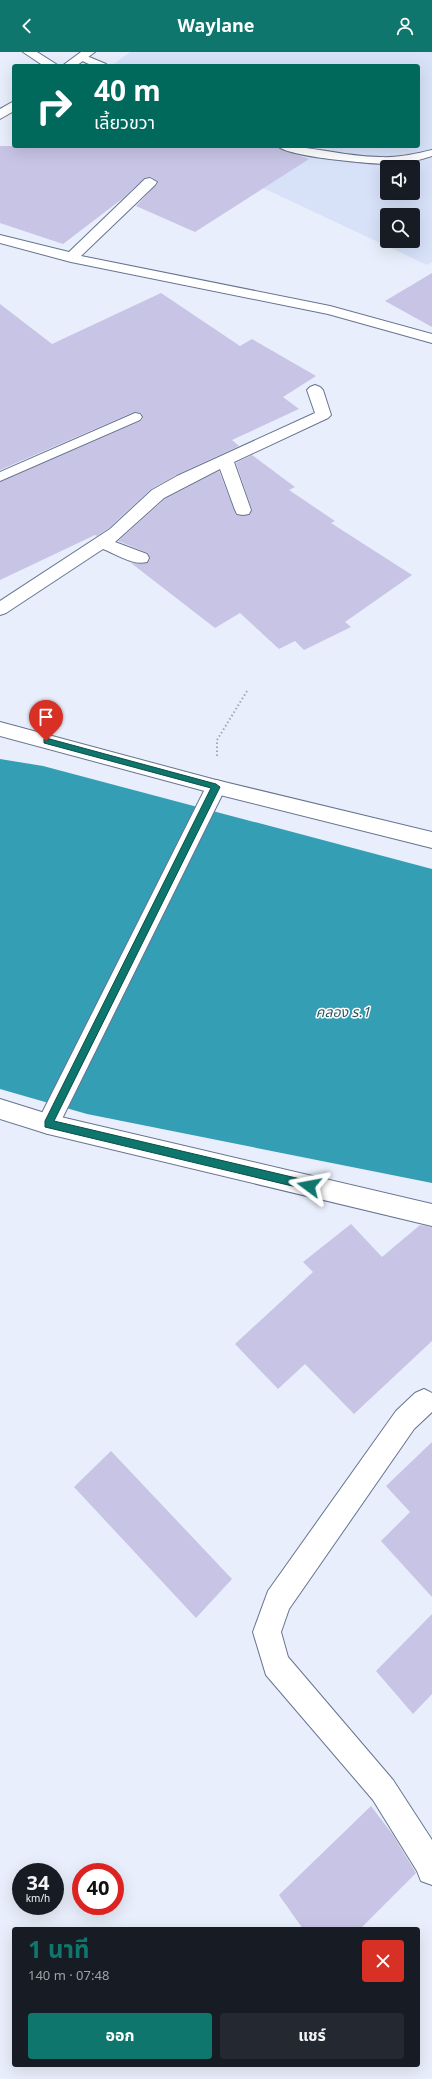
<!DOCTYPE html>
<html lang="th">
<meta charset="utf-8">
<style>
:root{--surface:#171b24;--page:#242831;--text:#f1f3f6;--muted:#9ea1a6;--accent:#0f766e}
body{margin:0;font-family:Georgia,"Noto Sans Thai",serif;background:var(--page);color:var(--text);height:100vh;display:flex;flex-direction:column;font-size:15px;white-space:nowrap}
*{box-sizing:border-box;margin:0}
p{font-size:13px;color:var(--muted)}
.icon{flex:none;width:22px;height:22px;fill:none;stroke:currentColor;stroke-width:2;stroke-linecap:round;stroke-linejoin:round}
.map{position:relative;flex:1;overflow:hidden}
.side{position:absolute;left:12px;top:1875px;width:408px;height:140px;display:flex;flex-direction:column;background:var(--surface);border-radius:4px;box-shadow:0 4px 16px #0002}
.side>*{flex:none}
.top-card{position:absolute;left:12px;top:12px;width:408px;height:84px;border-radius:4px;box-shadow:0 4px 16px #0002;background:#00695c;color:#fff;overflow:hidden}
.tools{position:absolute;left:380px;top:108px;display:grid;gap:8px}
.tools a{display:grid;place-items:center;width:40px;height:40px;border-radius:4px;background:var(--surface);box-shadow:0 4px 16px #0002;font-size:20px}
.speed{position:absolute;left:12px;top:1811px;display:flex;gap:8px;font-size:20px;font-weight:700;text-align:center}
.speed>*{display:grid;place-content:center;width:52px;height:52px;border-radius:50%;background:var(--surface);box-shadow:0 4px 16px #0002;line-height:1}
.speed small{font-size:10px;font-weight:400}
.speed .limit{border:6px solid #d22;background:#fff;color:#111}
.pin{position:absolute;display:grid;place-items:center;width:34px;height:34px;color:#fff;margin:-41px -17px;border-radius:50% 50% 50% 0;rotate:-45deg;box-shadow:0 0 4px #0007}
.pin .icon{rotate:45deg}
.me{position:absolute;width:44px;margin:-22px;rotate:283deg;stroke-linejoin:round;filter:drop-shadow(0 0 3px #0008)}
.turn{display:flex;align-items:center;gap:14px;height:84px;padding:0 16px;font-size:18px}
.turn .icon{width:52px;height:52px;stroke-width:2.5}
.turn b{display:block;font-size:28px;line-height:34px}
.round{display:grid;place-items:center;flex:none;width:42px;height:42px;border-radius:4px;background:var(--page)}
.overview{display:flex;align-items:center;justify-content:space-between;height:68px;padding:0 16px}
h1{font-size:24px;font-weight:700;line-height:30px;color:var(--accent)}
.primary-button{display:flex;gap:8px;margin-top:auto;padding:8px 16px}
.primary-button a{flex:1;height:46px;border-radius:4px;background:var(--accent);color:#fff;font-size:16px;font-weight:700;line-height:46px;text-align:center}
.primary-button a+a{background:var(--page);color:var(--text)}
header{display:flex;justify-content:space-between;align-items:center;height:52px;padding:0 16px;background:var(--accent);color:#fff;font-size:18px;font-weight:700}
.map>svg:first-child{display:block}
.built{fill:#d7e2f9;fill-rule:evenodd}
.water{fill:#339eb4}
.building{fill:#c8c4e5}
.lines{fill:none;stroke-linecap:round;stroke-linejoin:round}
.service-casing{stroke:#677490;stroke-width:2}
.minor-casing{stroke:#677490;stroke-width:2}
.tertiary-casing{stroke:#677490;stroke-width:2}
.path{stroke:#a0a6b2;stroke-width:2;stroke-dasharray:1.5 2.5;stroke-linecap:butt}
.service{fill:#fff;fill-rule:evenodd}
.minor{fill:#fff;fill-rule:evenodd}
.tertiary{fill:#fff;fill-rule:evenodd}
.route{fill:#0f766e;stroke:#0a4d48}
.labels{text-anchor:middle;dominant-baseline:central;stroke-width:3;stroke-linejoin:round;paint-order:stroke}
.water-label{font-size:14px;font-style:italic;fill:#2b5862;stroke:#fff}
</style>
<header><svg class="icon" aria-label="back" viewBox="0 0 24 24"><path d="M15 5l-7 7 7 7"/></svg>Waylane<svg class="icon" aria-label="person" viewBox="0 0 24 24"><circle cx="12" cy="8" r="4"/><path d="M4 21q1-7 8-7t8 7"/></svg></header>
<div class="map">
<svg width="432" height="2027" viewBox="0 0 432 2027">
<rect width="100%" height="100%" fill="#e8eefb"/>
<path class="built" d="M130 0H432V210L427 213 174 94H418V14H111ZM387 115H413V141H387ZM387 163H413V189H387Z"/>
<path class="water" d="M0 707 43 714 432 817V1131L87 1062 0 1037Z"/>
<path class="building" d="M0 94H277L285 99 309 107 195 180 136 154 158 131 151 125 145 126 122 147 63 192 0 171Z
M432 221V275L385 249Z
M161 241 240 294 252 287 316 324 283 345 299 357 232 388 239 394 176 423 151 437 109 476 97 484 95 483 0 528V430L141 369 143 366 141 361 134 360 0 418V252L52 292Z
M252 403 295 435 289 438 335 469 331 471 412 523 345 570 351 575 304 598 295 589 279 597 240 561 215 576 131 511H147L150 507 148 501 118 489 165 447 219 419 236 463H249L252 458 236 411Z
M351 1172 382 1205 420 1173 432 1175V1289L354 1362 305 1312 278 1337 235 1292 313 1220 303 1210Z
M432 1390V1545L381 1489 410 1460 386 1434Z
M111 1399 232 1527 196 1566 74 1435Z
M432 1562V1642L413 1662 376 1619Z
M371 1754 393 1783 416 1821 360 1877H303L279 1843Z"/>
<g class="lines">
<defs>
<path id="service" d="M82 2 106 12 107 14H93L78 7 77 5Z
M278 94C313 94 346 105 380 105 398 106 414 102 432 98V104C420 108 408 111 396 112 379 113 287 105 278 94Z
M135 361 140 362 142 365 140 368 0 429V420Z"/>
<path id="minor" d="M23 0H37L59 14H44Z
M81 0H95L76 14H62Z
M14 49V59L0 67V57Z
M150 126 157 130 155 133 81 204 330 254 432 282V291L328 262 71 210 0 191V183L69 200 145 127Z
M315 333 320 335 323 338 331 363 328 366 234 410 251 458 249 462 243 463 237 462 235 458 220 417 164 446 115 490 147 502 149 506 147 510C133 514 116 502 103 497L6 561 0 563V549L110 477 152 438 177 424 315 361 307 338 310 335Z
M216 728 223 730 226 735 56 1079 48 1082 40 1079 37 1072 40 1065 206 735 209 730Z
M424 1337 432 1341V1360L414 1377 289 1557 281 1580 288 1605 393 1728 432 1788V1833L421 1829 417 1819 373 1748 266 1623 253 1580 268 1539 396 1359 415 1341Z"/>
<path id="tertiary" d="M0 670 216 728 432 780V796L216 742 0 684Z
M0 1047 48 1062 432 1152V1174L48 1082 0 1067Z"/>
</defs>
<use href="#service" class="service-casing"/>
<use href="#minor" class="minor-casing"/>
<use href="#tertiary" class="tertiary-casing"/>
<path class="path" d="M217 704V688L247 639"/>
<use href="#service" class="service"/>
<use href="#minor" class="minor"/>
<use href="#tertiary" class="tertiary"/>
</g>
<path class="route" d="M46 686 216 732 220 735 54 1069 309 1129 313 1130V1137L309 1138 45 1075V1069L211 736 44 691V687Z"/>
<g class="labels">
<g class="water-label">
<text x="343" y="960">คลอง ร.1</text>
</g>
</g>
</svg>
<div class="tools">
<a><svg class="icon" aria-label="sound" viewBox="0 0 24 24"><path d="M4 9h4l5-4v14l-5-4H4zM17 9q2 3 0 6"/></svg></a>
<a><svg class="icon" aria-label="search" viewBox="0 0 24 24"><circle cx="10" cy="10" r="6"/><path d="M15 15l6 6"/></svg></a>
</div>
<div class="speed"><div>34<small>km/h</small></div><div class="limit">40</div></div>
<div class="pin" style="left:46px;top:689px;background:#d93025"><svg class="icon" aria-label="arrive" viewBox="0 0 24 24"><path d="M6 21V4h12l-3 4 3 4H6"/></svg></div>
<svg class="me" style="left:309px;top:1134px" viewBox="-20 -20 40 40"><path d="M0-17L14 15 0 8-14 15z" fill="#0f766e" stroke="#fff" stroke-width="4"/></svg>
<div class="top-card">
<div class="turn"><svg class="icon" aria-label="right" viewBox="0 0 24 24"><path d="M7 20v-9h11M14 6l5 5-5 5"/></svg><div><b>40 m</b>เลี้ยวขวา</div></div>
</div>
<section class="side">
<div class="overview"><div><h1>1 นาที</h1><p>140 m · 07:48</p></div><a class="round" style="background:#d93025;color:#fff"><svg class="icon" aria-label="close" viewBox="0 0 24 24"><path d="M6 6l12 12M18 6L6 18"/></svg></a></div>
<div class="primary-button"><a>ออก</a><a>แชร์</a></div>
</section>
</div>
